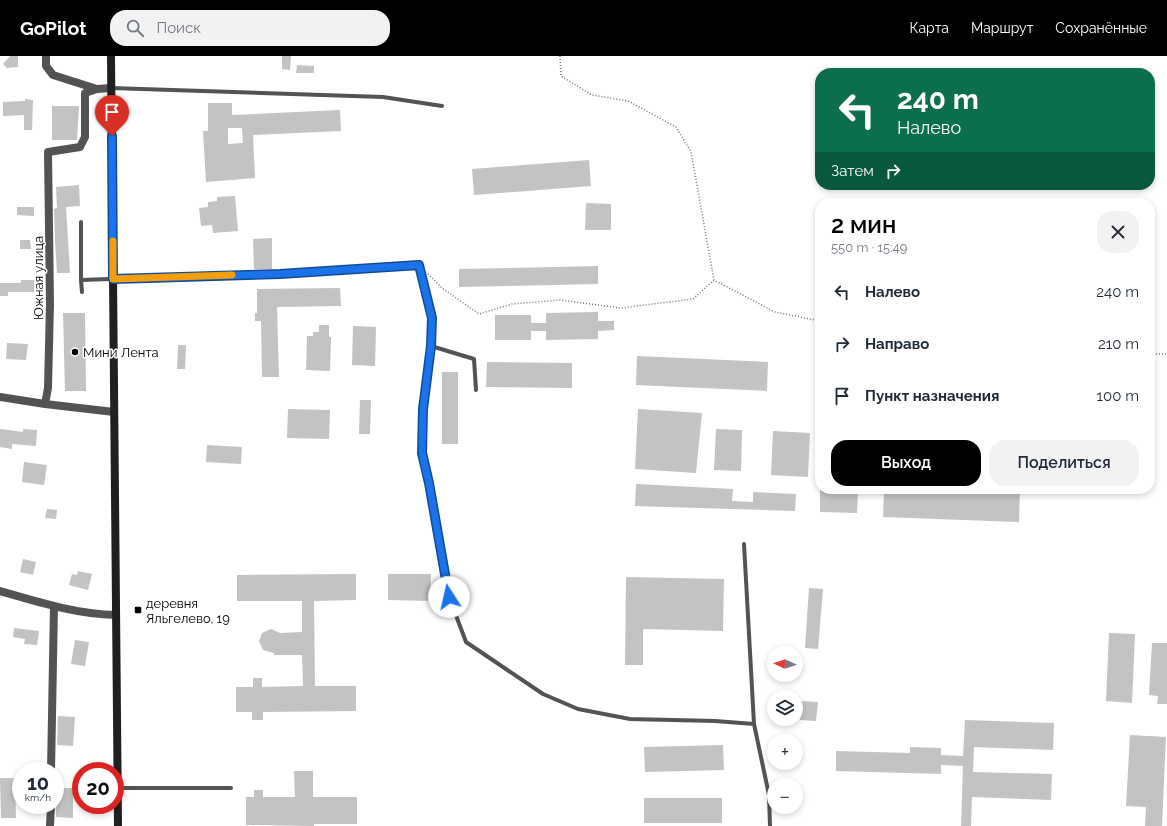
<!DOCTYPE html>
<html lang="ru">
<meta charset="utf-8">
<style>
:root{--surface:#fff;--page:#f2f2f3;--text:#1f2937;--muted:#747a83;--accent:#000}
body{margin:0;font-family:Raleway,sans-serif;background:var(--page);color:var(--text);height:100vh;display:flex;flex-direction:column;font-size:15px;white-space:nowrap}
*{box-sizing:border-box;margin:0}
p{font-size:13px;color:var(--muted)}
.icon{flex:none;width:22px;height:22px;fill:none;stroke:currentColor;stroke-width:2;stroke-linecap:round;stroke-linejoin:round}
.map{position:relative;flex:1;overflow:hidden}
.panel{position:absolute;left:815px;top:142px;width:340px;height:296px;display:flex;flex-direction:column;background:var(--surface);border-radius:16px;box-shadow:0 2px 6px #0003}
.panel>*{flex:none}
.top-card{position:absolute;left:815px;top:12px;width:340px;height:122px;border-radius:16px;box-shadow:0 2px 6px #0003;background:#0b6e4f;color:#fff;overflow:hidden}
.needle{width:26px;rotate:273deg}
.buttons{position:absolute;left:767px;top:590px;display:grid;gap:8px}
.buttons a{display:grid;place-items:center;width:36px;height:36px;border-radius:50%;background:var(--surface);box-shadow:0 2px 6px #0003;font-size:20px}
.speed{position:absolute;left:12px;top:706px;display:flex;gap:8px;font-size:20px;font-weight:700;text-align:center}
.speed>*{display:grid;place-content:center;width:52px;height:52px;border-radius:50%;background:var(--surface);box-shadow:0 2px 6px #0003;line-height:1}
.speed small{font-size:10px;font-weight:400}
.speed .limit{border:6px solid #d22;background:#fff;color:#111}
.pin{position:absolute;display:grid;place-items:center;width:34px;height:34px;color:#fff;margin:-41px -17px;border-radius:50% 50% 50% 0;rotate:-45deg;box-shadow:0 0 4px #0007}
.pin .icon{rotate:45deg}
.me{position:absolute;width:44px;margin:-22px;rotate:350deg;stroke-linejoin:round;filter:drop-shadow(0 0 3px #0008)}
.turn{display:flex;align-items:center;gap:14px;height:84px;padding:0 16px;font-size:18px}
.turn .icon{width:52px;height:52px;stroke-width:2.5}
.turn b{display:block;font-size:28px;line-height:34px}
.then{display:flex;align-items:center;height:38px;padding:0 16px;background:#0003;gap:8px;font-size:15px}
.round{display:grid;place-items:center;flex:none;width:42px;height:42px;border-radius:16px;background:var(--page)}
.headline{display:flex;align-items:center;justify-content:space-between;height:68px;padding:0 16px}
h1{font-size:24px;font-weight:600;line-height:30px;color:var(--accent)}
.cta{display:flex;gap:8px;margin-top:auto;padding:8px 16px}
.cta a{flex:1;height:46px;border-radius:16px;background:var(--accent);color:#fff;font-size:16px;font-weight:600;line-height:46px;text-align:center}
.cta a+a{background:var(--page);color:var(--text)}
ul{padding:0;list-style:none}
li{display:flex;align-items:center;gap:12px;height:52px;padding:0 16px}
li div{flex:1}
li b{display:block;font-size:15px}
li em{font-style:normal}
header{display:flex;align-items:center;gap:24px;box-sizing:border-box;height:56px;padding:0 20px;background:var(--accent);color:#fff}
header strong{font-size:19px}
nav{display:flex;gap:22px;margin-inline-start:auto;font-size:14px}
.search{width:280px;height:36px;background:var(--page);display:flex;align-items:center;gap:10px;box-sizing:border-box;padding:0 14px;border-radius:16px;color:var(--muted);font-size:15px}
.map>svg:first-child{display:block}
.building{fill:#c3c3c3;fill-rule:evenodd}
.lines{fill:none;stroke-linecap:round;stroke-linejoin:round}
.path{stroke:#757575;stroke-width:1.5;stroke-dasharray:1 2;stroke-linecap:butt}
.lane{stroke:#535353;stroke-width:4}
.street{stroke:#535353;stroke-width:8}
.secondary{stroke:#202020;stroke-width:8}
.route-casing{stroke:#114b97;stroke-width:10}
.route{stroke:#1a73e8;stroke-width:7}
.slow{stroke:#f59e0b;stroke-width:7}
.poi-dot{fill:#000;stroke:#fff;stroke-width:1.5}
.labels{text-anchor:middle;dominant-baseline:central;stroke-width:3;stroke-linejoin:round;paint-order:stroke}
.street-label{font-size:13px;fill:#000;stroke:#fff}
.poi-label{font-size:13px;fill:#000;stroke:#fff;text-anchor:start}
</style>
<header>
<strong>GoPilot</strong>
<div class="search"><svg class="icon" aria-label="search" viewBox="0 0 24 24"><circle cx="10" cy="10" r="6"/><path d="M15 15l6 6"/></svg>Поиск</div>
<nav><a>Карта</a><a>Маршрут</a><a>Сохранённые</a></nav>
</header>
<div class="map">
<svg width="1167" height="770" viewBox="0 0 1167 770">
<rect width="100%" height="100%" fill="#fff"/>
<path class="building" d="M10 0H18V11L7 12 3 8Z
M282 0H291L290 14 282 13Z
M297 9 314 10V17H296Z
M25 43 33 44 32 74H24V59L3 60V46L25 45Z
M208 47H232V59L340 54 341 75 253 79 255 122 206 126 203 75H208ZM228 72H242L243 87 228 88Z
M52 50H79L77 84H52Z
M589 104 591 130 474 139 472 113Z
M79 129 80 150 66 151 70 217H57L55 184 54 153 57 152 56 131Z
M235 140 238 175 213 177 212 169 201 170 199 152 208 151V146L217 145V141Z
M586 147 611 148V174H585Z
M17 151H34V160L17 159Z
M272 182V213H254L253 183Z
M20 184H30L31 193H20Z
M598 210V228L459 231V213Z
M21 224H34V236H8V240H0V227H21Z
M340 232 341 250 277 251 279 321H262L261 265H255V257H257V233Z
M598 256V265H614V274L598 275V283L546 284V275H531V284H495V259H531V267H546V257Z
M63 257H85L86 335H65Z
M319 269H329V281H331L330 315 306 314 307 280H313V276H319Z
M353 270 376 271 375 310 352 309Z
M7 287 28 288 26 304 6 303Z
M178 289H186L185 313H177Z
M637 300 768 306 767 335 636 329Z
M487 306 572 307V332L486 331Z
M442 316H458V388H442Z
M360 344H371L370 378H359Z
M288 353 330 354 329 383 287 382Z
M638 353 702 357 696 417 635 413Z
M0 373 23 376V373L37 374 36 390 12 388V393L0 391Z
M716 373 742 374 741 415 714 414Z
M773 375 810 377 808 421 771 419Z
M207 389 242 391 241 408 206 406Z
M24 406 47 409 44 429 22 426Z
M636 428 733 433 732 445 753 446V436L796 438 795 455 635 450Z
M820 433 858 435 857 457 820 456Z
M884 433 1003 438V433H1020L1019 466 883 461Z
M47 453 57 454 56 463 45 462Z
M23 503 36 506 33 519 20 516Z
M78 515 92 518 88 534 69 529 72 518 77 519Z
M356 518V544L314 545 315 630H356V655L263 656V664H252V656H236V631H253V622H262V631L303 630 302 599H274V597L263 594 259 585 262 577 271 573 280 577 302 576V545H237V519Z
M388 518H431L430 545 388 544Z
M626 521 724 523 723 575 643 573V609H625Z
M809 532 823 533 818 593 805 592Z
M14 572 39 575 37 589 24 588 25 583 13 581Z
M1109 577 1135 578 1132 647 1106 645Z
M75 584 89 586 85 610 71 608Z
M1152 587H1167V648H1157L1158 640 1149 639Z
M801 645 818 646 816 665 800 664Z
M58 660 75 661 73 690 57 689Z
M965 664 1054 667 1053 694 974 691 973 716 1052 718 1051 744 972 741 971 770H961L963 710 941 709V718L836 715V695L910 697V691L941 692V699L963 700Z
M1130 679 1166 681 1162 770H1145L1146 751 1126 750Z
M723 689 724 714 645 716 644 691Z
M294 715H313V741H357V768H314V770L246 769V741H254V734H263V741H295Z
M0 722H15L16 762H1Z
M56 732H73V762L56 761Z
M644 742H722V767H644Z"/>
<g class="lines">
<path class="path" d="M560 0 561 20 592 39 628 45 676 71 691 96 714 224 775 256 820 265
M428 218 442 232 479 258 512 248 560 244 621 252 693 243 714 224
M1150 298H1167"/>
<path class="lane" d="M111 32 383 41 442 50
M81 166V224L280 217 419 209 432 262 431 290 423 353 422 397 429 427 449 541 466 586 543 638 578 653 630 663 715 665 754 668
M81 224 82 236
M431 290 474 303 476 334
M744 488 754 668 769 739 770 770
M118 732H231"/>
<path class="street" d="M46 0V10L53 19 97 33
M0 341 45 348 114 356
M45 348 48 332 50 247 48 96 80 91 85 81V37L97 33 111 32
M0 535C38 546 76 558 116 559
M51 715 54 550
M50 770 51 749"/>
<path class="secondary" d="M111 0 118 770"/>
</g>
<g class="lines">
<defs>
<path id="route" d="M112 80 113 223 280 218 419 209 432 262 431 290 423 353 422 397 429 427 449 541"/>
</defs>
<use href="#route" class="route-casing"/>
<use href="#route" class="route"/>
<path class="slow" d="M113 185V223L232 219"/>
</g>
<g class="poi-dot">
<circle cx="75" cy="296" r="4"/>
<rect x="134" y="550" width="8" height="8" rx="2"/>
</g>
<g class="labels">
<g class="street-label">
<text transform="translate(38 222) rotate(-90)">Южная улица</text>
</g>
<g class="poi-label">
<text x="83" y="296">Мини Лента</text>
<text x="146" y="547">деревня<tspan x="146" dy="15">Яльгелево, 19</tspan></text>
</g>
</g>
</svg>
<div class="buttons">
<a><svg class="needle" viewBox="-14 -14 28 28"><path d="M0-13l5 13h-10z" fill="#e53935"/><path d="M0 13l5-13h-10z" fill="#747a83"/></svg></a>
<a><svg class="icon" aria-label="layers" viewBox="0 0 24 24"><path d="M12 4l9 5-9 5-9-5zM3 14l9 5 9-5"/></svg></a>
<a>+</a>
<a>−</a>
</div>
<div class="speed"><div>10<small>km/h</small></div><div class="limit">20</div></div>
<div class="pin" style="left:112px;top:80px;background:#d93025"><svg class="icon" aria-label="arrive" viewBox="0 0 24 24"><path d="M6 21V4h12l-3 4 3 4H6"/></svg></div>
<svg class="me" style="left:449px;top:541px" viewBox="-20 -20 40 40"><circle r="19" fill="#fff"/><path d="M0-13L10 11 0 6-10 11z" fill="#1a73e8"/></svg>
<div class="top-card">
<div class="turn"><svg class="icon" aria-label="left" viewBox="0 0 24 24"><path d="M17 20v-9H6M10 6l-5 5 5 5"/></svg><div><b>240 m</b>Налево</div></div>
<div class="then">Затем<svg class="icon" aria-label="right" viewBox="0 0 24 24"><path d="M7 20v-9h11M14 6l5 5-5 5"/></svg></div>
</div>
<section class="panel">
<div class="headline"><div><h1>2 мин</h1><p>550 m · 15:49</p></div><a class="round"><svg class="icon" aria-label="close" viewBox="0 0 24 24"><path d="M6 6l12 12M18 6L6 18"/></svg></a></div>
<ul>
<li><svg class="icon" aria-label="left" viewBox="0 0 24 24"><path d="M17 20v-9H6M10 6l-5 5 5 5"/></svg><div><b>Налево</b></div><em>240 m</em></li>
<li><svg class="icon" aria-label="right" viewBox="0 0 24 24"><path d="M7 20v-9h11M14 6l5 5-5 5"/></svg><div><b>Направо</b></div><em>210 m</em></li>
<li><svg class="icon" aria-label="arrive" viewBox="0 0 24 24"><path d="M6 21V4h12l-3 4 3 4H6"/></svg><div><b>Пункт назначения</b></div><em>100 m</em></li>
</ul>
<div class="cta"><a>Выход</a><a>Поделиться</a></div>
</section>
</div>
